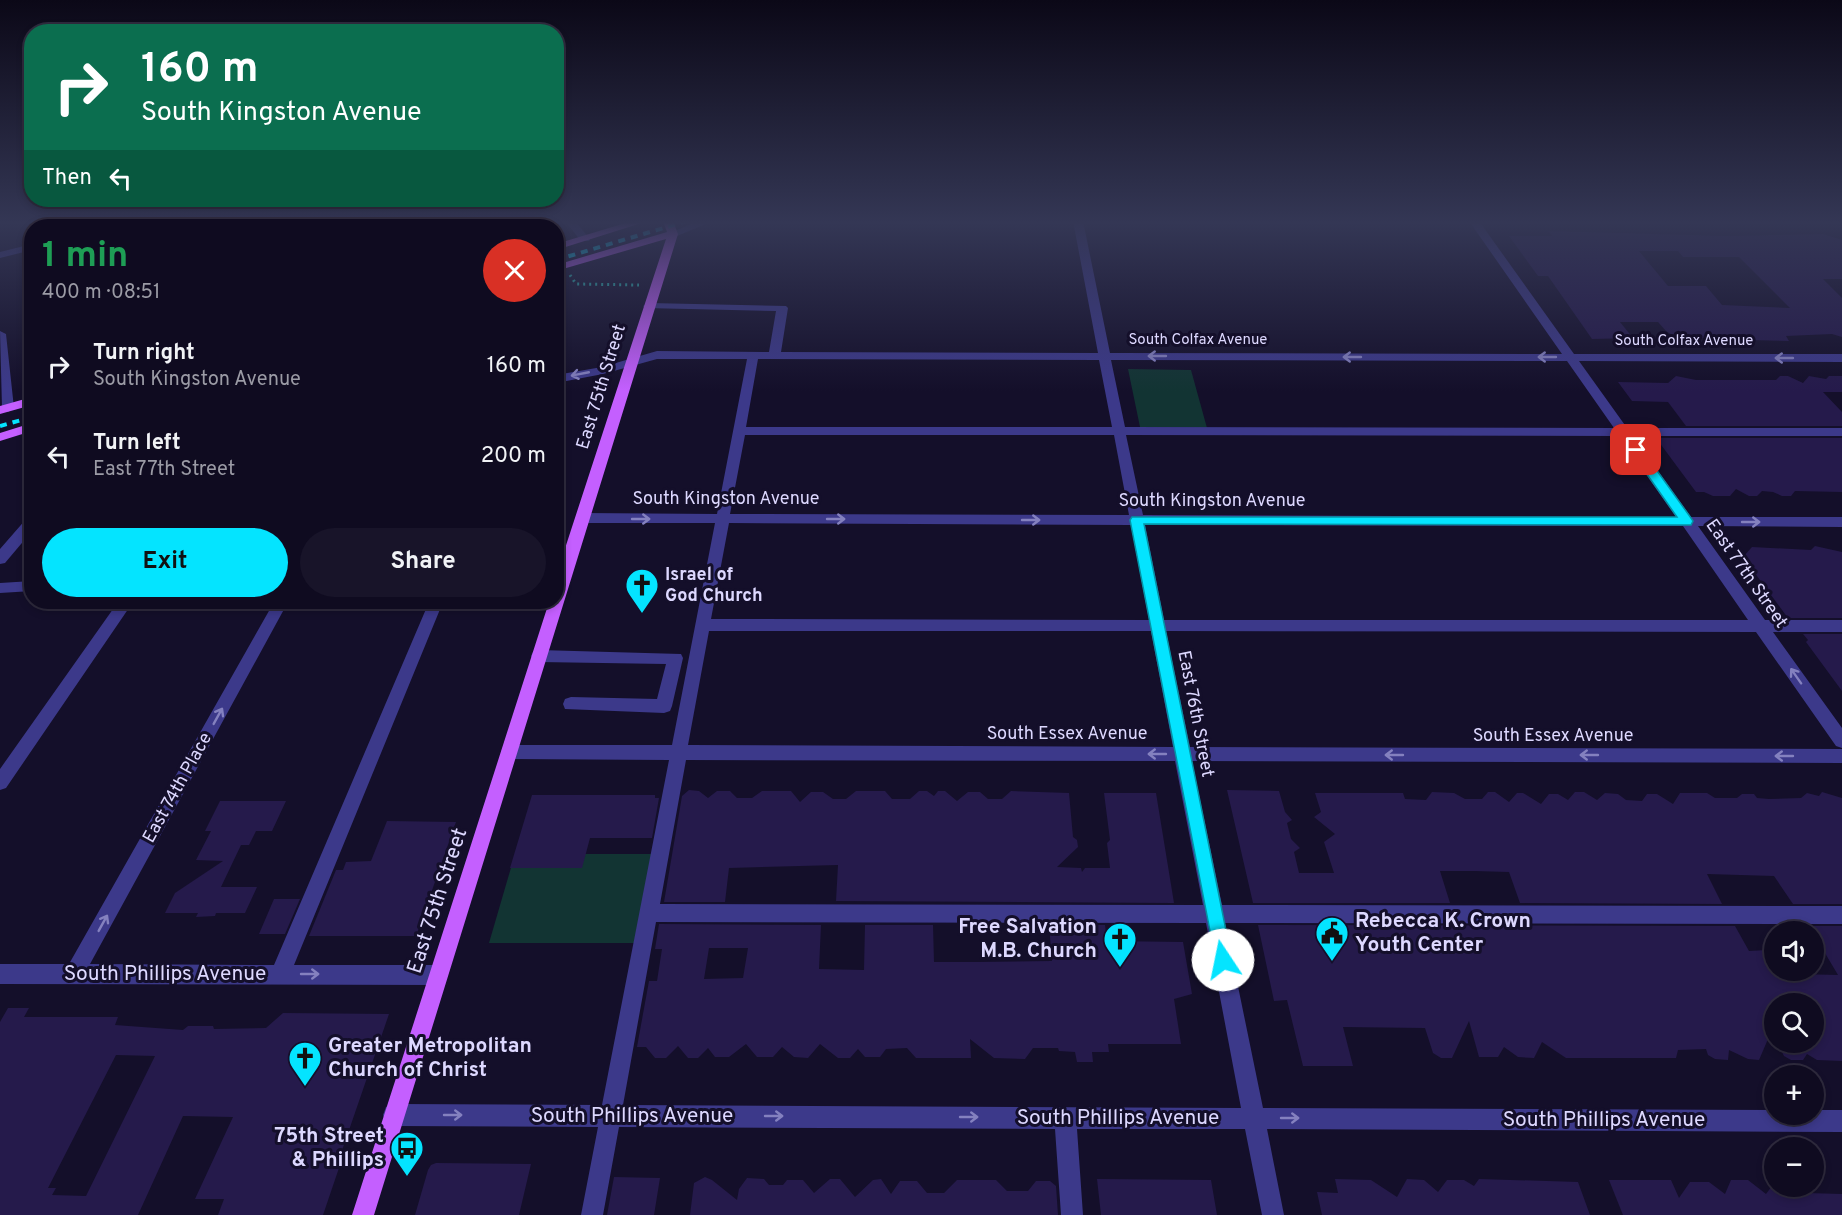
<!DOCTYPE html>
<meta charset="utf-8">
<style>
:root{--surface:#0f0b20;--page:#181429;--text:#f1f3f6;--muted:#9b9ba5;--line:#2f2b3e;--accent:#04e4ff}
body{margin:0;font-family:Overpass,sans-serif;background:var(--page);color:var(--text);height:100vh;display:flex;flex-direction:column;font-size:22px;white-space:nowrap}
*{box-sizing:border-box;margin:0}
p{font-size:20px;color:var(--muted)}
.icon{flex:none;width:33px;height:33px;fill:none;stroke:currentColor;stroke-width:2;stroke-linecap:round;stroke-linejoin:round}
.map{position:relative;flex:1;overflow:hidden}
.side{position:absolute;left:24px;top:219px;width:540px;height:390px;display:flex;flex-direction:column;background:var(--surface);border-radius:24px;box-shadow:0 3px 9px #0003,0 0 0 2px var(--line)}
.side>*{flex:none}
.guide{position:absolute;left:24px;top:24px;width:540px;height:183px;border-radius:24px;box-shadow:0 3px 9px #0003,0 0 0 2px var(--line);background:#0b6e4f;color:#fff;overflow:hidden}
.fabs{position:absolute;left:1764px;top:921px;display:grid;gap:12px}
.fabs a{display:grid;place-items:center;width:60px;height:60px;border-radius:50%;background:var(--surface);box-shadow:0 3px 9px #0003,0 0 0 2px var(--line);font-size:30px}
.pin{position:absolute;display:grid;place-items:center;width:51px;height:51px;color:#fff;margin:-26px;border-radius:12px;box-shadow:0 3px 9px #0006}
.me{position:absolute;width:66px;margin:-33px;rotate:349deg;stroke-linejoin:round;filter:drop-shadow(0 0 4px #0008)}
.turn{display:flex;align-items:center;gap:21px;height:126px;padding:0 18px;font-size:27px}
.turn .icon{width:78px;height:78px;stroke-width:2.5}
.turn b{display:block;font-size:42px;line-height:51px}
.then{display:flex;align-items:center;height:57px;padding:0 18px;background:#0003;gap:12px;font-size:22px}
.round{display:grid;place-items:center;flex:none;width:63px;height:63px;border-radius:32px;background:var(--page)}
.head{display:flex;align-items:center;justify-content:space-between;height:102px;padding:0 18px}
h1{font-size:36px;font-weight:700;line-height:45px;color:#1e9e55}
.action{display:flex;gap:12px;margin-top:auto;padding:12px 18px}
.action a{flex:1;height:69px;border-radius:36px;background:var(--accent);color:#111;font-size:24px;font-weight:700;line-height:69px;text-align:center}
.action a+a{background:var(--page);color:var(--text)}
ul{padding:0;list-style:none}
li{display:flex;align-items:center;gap:18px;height:90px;padding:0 18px}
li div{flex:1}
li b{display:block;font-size:22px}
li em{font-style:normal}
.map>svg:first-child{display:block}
.green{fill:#123433}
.building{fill:#251a4b;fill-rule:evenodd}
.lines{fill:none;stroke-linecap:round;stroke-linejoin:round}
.path{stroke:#2bc0b8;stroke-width:3;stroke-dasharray:2 4;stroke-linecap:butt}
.minor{fill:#3c398a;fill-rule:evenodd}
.major{fill:#c45fff;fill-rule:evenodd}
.rail{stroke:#04e4ff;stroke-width:4;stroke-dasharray:7 6;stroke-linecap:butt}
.oneway{stroke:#8481bf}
.route{fill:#04e4ff;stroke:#0394a6;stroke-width:1.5}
.labels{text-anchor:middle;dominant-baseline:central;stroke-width:6;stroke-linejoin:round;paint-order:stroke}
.far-street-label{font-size:15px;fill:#ddd8ff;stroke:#140f2a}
.street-label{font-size:18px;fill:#ddd8ff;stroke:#140f2a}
.poi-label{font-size:18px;font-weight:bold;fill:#ddd8ff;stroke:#140f2a;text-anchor:start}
.near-street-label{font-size:21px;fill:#ddd8ff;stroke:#140f2a}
.near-poi-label{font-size:21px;font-weight:bold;fill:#ddd8ff;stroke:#140f2a;text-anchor:start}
</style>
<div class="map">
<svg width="1842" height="1215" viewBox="0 0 1842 1215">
<rect width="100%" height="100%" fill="#140f2a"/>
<path class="green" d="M1128 369 1191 370 1207 428 1140 427Z
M515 854H652L634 943H489Z"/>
<path class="building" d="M1548 231 1725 236 1823 234 1842 240V279H1823L1842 298V337L1832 334 1786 336 1789 341 1749 340 1747 344H1739L1736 341 1720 340 1718 338H1677L1666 331 1658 322H1620L1633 338 1592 339 1548 276H1538L1509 236H1552ZM1639 251H1678L1683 257H1739L1790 308 1722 305 1706 286H1668Z
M1676 376 1696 380H1776L1780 376H1788L1803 383 1809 376 1826 379 1829 376H1842V392H1823L1842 412V426H1686L1668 402 1632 401 1618 382 1668 383Z
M1656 438H1842V492L1795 491 1791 496H1782L1773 492 1762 491 1757 496H1749L1736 489 1730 496H1713L1704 492H1696Z
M1815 546 1842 552V618H1788L1743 557 1752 547 1811 550Z
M1803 634H1842V691L1806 642 1808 640Z
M689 790 699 791 708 798 717 791H730L737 798H752L762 791H791L800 802 811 792H823L833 799H846L856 791H885L892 799H910L919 791H927L934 796 938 791H945L957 801 968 792H980L988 799H1002L1011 791 1069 793 1073 837 1077 840 1078 847 1057 867 1081 868 1082 872 1085 868H1110L1107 843 1110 840 1104 793H1156L1174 903 836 901 838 865 729 868 725 902H664L682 796Z
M1227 790 1279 791 1285 812 1292 820 1287 823 1291 839 1300 848 1294 852 1299 873H1334L1324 842 1335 834 1314 817 1321 812 1315 793H1403L1405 799 1426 800 1432 792 1454 793 1465 799H1482L1488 792H1495L1509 802 1517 793H1523L1541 804 1549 794H1558L1568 800 1575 792H1584L1597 800 1605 793 1618 794 1626 800 1642 801 1647 794H1657L1673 804 1680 793H1707L1715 798H1737L1742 794H1754L1757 798 1769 799 1801 798 1807 793 1819 796 1822 792 1842 798V904H1793L1774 876 1707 874 1722 904 1520 903 1509 872 1474 871H1440L1450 903H1253Z
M532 795H655V798H659L652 838H590L582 868H510Z
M220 801H286L272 831H256L249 845H241L221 887H257L245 913H216L215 916 196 917 198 913H165L175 893 223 861 196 860 211 831H205Z
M387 821 456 822 416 936H309L336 870H343L346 862 371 861Z
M274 899H300L285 934H259Z
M659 924 821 925 819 969 864 970 865 925H933L934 962H978L1052 961 1049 925H1105L1107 941 1183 942 1192 994 1174 999 1181 1044H1108L1109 1052H1092L1093 1062H1077L1075 1052 1059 1051 1058 1048H1033L1025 1059 994 1058 970 1039 971 1058H916L907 1048 886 1049 880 1057H865L858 1049 850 1058H838L820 1044 808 1058 794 1057 782 1047 773 1057H757L746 1044 729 1057H715L708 1048 698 1058H688L678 1046 666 1058H655L646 1047H637L649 981H657L662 949H655ZM709 948H748L743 978 704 979Z
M1258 925 1735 926 1749 951 1767 950 1774 963V970H1794L1796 974 1838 975 1809 926H1842V1061L1817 1060 1807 1054 1803 1060H1791L1784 1056 1777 1042H1814V1004H1774V1025L1759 1060 1748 1059 1729 1050 1728 1060 1715 1059 1708 1055 1706 1049 1678 1050 1676 1058H1566L1542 1042 1534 1058 1518 1057 1504 1047 1498 1057H1479L1469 1021 1452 1058H1441L1433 1053 1425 1028 1343 1027 1353 1066H1303L1287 1000 1274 1001Z
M8 1008H29L24 1017H118L115 1025 183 1030 188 1026H213L214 1029 266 1028 283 1013 389 1014 337 1165H340L323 1215H218L224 1199H195L233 1117 183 1116 138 1215H0V1022ZM116 1055 155 1056 86 1196 52 1195 56 1188H48Z
M436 1163 531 1164 519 1215H415L428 1170 431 1165Z
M614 1177 660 1178 654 1215H607Z
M705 1177 712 1180 737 1200 739 1189 747 1178 764 1179 769 1185H783L787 1180H803L814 1193 830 1179H840L855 1197 873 1180 881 1179 891 1194 900 1181H917L927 1193H944L957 1180H996L1007 1191H1028L1036 1181H1050L1056 1186 1058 1215H690L694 1183Z
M1097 1179 1211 1180 1217 1215H1101Z
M1335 1179 1371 1180 1397 1197 1407 1179 1424 1180 1438 1192 1447 1180H1464L1474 1186 1479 1179 1578 1182 1590 1215H1322L1317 1192 1338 1193Z
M1609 1180H1671L1679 1198 1690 1182H1709L1725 1194 1731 1180H1748L1766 1194 1772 1186H1802L1806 1193 1842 1194V1215H1623Z"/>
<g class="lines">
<path class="path" d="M570 275 576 284 639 285"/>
<path class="minor" d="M119 221H137L122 226H106Z
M421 221H431L435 226H425Z
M565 221H575L590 239 589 241H581Z
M698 221H713L677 236 668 234Z
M1073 221H1083L1110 353 1562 354 1469 221H1479L1574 354H1842V362L1579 361 1627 428H1842V436H1633L1691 517H1842V527L1698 526 1765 620H1842V632H1773L1842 728V748L1836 746 1756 632 1166 631 1190 747 1842 749V763L1192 761 1222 905 1842 906V924L1225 923 1263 1108 1774 1110V1114H1814V1110H1842V1132L1267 1129 1284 1215H1262L1245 1129H1077L1083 1215H1061L1055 1129 619 1127 603 1215H581L598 1127 394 1126 386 1123 383 1115 386 1107 394 1104 602 1105 669 760 509 759 503 757 501 752 503 747 509 745H672L715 523H582L575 518 582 513 717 514 747 359H657L603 374 556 383V375L602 367 657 351 769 352 776 311 645 308 643 306 649 303 786 306 788 308 781 352 1098 353ZM758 359 1099 360 1112 427H746ZM1111 360 1567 361 1614 428 1125 427ZM745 435H1114L1129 515 730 514ZM1126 435 1619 436 1676 517 1143 515ZM729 523 1131 525 1149 620 711 619ZM1145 525 1683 526 1748 620H1164ZM709 631H1151L1173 747 688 745ZM686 760 1175 761 1203 905 660 904ZM656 922 1206 923 1241 1108 623 1105Z
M32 244V250L0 258V252Z
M0 331 6 334 14 408 8 412 2 408Z
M32 516V531L5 563 0 564V549L27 518Z
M32 581V591L0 593V583Z
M118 602H133L6 788 0 790V769Z
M274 602H288L90 964 274 965 429 602H443L294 965H438L445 968 448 975 445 982 438 985 0 984V964H69Z
M539 650 681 654 683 658 672 706 670 711 664 713 565 709 563 704 565 699 571 697 657 699 666 664 539 662 533 660 531 656 533 652Z"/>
<path class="major" d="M632 221H648L556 250V244Z
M663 221H673L678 234 374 1215H352L549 602H556V576L666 239 556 271V265L667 232Z
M32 397V405L0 414V406Z
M32 423V431L0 441V433Z"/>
<path class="rail" d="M556 260 687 221
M0 426 32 417"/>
</g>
<defs><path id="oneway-shaft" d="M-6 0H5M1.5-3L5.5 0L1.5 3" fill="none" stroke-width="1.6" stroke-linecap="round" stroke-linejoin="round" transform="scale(1.5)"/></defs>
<g class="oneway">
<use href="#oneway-shaft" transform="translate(1157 356) rotate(-180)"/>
<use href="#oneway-shaft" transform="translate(1352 357) rotate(-180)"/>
<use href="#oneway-shaft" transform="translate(1547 357) rotate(-180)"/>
<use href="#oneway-shaft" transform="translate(1784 358) rotate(-180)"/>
<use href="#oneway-shaft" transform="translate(580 374) rotate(169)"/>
<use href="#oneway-shaft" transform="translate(641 519)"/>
<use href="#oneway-shaft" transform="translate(836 519)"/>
<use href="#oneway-shaft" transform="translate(1031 520)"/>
<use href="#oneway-shaft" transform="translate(1751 522)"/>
<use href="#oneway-shaft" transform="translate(1796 676) rotate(-125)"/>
<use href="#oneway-shaft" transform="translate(218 716) rotate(-61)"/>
<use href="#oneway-shaft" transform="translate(1157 754) rotate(-180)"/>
<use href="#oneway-shaft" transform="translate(1394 755) rotate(-180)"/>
<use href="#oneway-shaft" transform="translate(1589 755) rotate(-180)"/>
<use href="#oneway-shaft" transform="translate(1784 756) rotate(-180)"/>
<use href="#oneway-shaft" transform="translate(103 923) rotate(-61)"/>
<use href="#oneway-shaft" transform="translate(310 974)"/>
<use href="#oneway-shaft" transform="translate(453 1115)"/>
<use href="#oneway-shaft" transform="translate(774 1116)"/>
<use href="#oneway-shaft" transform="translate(969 1117)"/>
<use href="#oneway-shaft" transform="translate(1290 1118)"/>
</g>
<linearGradient id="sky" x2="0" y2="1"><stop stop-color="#0b0817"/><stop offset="0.57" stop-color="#343755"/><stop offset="1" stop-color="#343755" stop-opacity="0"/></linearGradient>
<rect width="1842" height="391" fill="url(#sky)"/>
<path class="route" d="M1636 446 1640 447 1691 518 1693 521 1691 525 1144 524 1232 960 1229 967 1223 969 1217 967 1130 520 1132 517H1677L1630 450Z"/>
<defs>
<symbol id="church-pin" viewBox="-11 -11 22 30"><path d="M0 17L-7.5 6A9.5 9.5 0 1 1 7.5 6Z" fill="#04e4ff" stroke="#140f2a"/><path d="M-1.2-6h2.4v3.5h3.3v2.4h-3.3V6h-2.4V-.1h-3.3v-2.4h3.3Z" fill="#111"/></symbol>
<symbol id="civic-pin" viewBox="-11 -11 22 30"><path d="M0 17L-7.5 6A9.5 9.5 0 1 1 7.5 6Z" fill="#04e4ff" stroke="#140f2a"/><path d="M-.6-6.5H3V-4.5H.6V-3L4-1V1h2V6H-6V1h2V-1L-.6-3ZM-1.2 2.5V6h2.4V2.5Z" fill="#111"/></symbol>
<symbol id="bus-pin" viewBox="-11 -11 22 30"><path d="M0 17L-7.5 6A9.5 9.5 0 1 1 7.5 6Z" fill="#04e4ff" stroke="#140f2a"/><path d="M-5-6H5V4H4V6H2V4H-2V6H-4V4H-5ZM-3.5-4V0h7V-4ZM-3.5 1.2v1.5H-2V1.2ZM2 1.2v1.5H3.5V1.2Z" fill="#111"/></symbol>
</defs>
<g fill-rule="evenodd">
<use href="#church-pin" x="623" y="566" width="38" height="52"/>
<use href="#civic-pin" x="1313" y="914" width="38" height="52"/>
<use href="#church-pin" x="1101" y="920" width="38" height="52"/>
<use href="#church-pin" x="286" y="1039" width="38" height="52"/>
<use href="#bus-pin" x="388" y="1129" width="38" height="52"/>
</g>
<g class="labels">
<g class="far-street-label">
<text x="1198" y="340">South Colfax Avenue</text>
<text x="1684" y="341">South Colfax Avenue</text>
</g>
<g class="street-label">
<text transform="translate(602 387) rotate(-73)">East 75th Street</text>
<text x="726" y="499">South Kingston Avenue</text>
<text x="1212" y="501">South Kingston Avenue</text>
<text transform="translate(1746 574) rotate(55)">East 77th Street</text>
<text transform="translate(1195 714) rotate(79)">East 76th Street</text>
<text x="1067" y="734">South Essex Avenue</text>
<text x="1553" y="736">South Essex Avenue</text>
<text transform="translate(178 788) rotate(-61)">East 74th Place</text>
</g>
<g class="poi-label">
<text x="665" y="575">Israel of<tspan x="665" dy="21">God Church</tspan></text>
</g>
<g class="near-street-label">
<text transform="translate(438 901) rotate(-72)">East 75th Street</text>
<text x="165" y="974">South Phillips Avenue</text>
<text x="632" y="1116">South Phillips Avenue</text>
<text x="1118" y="1118">South Phillips Avenue</text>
<text x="1604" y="1120">South Phillips Avenue</text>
</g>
<g class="near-poi-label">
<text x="1355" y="921">Rebecca K. Crown<tspan x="1355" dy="24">Youth Center</tspan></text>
<text x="1097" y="927" text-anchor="end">Free Salvation<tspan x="1097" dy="24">M.B. Church</tspan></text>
<text x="328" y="1046">Greater Metropolitan<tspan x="328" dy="24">Church of Christ</tspan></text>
<text x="384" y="1136" text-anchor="end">75th Street<tspan x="384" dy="24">&amp; Phillips</tspan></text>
</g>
</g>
</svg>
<div class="fabs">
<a><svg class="icon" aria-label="sound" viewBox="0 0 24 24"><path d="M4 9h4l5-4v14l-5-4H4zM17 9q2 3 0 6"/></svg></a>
<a><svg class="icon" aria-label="search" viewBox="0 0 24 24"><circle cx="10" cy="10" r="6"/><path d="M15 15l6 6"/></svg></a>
<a>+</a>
<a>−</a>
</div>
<div class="pin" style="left:1636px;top:450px;background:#d93025"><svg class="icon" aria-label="arrive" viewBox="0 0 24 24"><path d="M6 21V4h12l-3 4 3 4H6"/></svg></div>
<svg class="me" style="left:1223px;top:960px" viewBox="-20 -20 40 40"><circle r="19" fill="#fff"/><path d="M0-13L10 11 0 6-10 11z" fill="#04e4ff"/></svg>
<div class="guide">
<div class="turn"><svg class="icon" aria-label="right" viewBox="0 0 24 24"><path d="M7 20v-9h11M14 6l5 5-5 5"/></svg><div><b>160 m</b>South Kingston Avenue</div></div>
<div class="then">Then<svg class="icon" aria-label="left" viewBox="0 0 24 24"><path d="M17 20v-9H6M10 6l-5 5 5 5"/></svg></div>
</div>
<section class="side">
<div class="head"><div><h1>1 min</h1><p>400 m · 08:51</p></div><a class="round" style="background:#d93025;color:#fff"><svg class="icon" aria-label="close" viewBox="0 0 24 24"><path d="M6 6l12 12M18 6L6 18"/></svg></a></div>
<ul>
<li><svg class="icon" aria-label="right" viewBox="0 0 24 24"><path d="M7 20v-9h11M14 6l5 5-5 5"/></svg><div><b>Turn right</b><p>South Kingston Avenue</p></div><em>160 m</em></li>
<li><svg class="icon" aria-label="left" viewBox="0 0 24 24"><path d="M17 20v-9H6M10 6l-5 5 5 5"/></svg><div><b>Turn left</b><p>East 77th Street</p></div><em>200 m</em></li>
</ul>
<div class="action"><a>Exit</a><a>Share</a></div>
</section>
</div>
